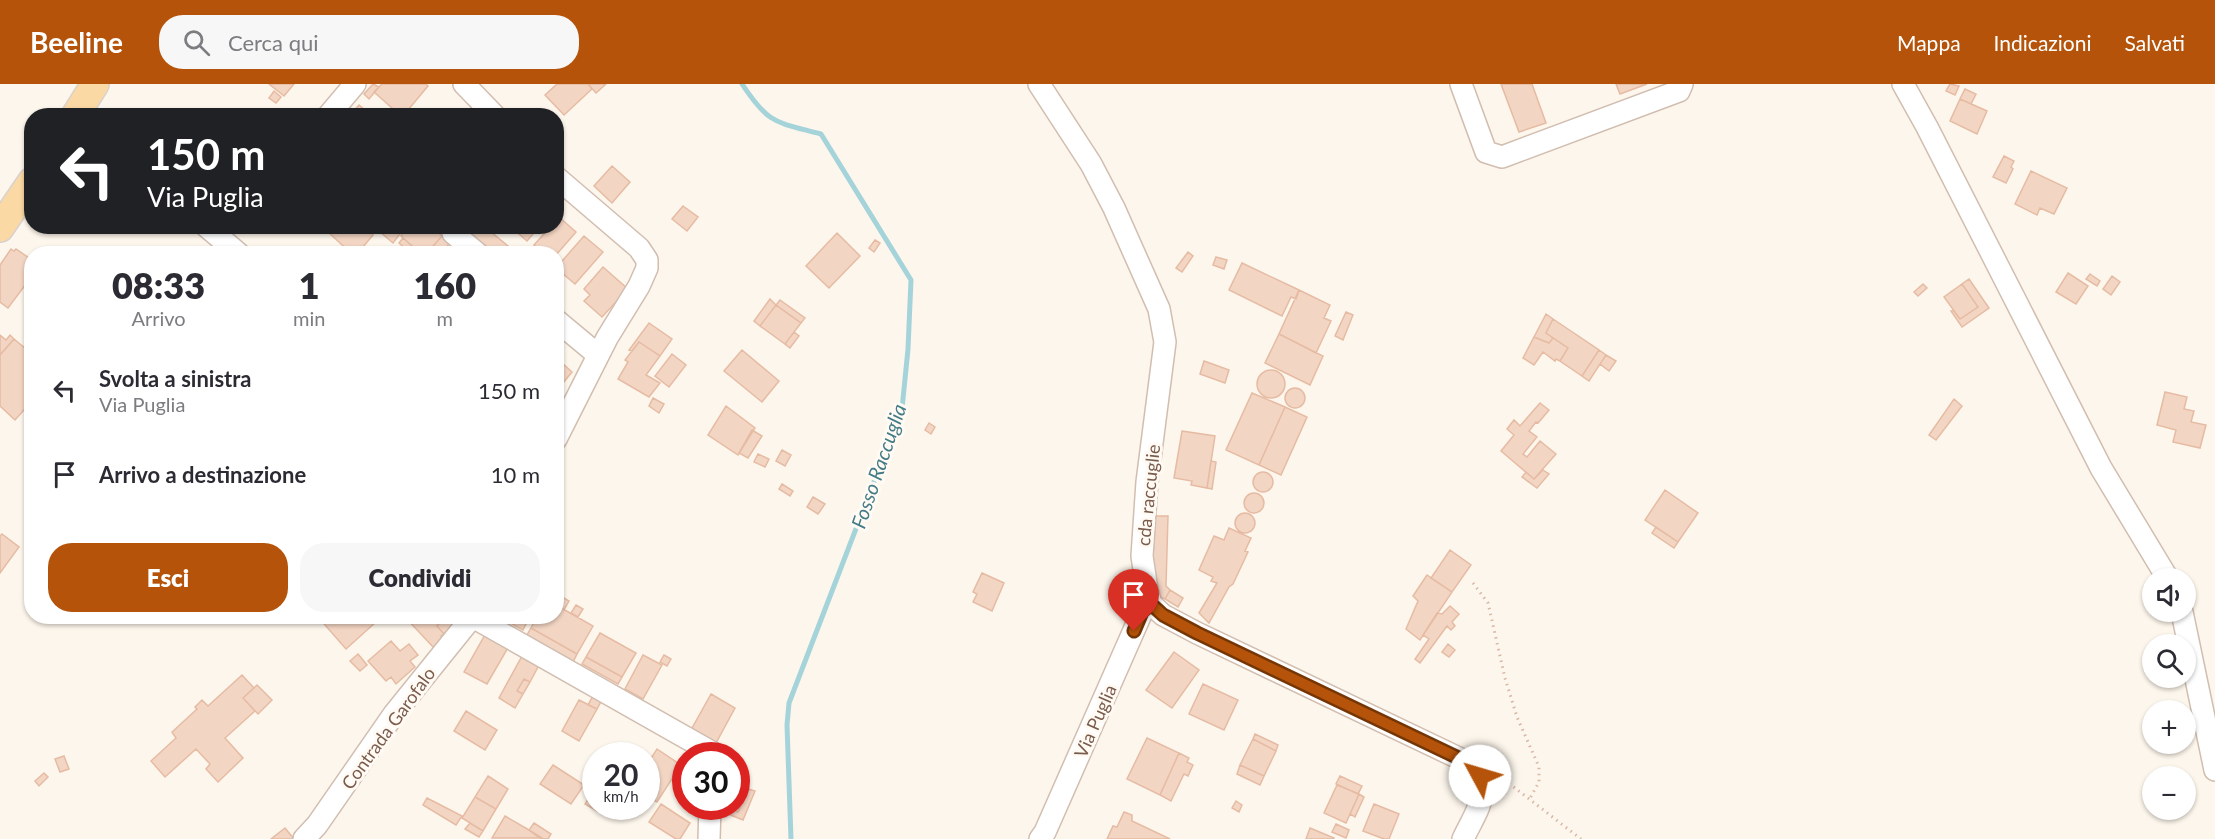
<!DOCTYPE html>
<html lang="it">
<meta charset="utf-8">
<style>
:root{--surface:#fff;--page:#f7f7f7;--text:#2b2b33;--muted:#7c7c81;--accent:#b45309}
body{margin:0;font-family:Lato,sans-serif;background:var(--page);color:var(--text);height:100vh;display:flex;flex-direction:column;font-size:22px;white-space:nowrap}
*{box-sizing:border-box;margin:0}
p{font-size:20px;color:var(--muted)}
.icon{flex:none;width:33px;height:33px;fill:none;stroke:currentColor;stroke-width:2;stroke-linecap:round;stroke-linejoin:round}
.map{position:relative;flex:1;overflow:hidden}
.panel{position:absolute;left:24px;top:162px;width:540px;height:378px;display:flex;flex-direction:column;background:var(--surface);border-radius:24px;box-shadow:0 2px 4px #0004}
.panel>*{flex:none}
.hud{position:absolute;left:24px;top:24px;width:540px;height:126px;border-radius:24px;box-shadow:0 2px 4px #0004;background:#202124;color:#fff;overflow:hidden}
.controls{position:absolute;left:2142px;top:484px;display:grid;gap:12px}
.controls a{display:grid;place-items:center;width:54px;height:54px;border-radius:50%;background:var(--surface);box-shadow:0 2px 4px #0004;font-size:30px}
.speed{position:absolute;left:582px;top:658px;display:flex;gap:12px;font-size:30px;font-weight:700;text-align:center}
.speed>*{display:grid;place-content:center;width:78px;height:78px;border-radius:50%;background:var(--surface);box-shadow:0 2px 4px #0004;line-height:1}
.speed small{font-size:15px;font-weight:400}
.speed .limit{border:9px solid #d22;background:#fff;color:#111}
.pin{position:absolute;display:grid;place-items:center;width:51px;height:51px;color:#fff;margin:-62px -26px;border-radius:50% 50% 50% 0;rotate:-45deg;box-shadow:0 0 6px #0007}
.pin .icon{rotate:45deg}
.me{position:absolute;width:66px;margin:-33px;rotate:309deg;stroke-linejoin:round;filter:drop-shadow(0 0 4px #0008)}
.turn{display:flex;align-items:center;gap:21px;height:126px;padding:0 24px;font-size:27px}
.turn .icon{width:78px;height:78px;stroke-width:2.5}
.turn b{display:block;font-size:42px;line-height:51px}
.eta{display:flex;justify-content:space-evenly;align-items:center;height:102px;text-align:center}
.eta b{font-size:36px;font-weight:800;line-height:42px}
.primary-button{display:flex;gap:12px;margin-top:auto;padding:12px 24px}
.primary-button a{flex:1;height:69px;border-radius:24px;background:var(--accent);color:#fff;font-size:24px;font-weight:800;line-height:69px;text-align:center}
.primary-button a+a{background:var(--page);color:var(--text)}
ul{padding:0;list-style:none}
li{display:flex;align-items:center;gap:18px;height:84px;padding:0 24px}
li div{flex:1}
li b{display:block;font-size:22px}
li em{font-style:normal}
header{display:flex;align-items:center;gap:36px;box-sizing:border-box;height:84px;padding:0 30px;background:var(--accent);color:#fff}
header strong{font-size:28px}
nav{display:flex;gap:33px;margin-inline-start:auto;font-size:21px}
.search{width:420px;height:54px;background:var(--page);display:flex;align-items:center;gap:15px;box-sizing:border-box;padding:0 21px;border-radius:24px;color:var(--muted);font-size:22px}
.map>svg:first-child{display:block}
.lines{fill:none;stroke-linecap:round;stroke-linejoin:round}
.stream{stroke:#a5d3da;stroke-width:5}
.building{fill:#f3d5c3;stroke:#e6bba3;stroke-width:1.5}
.minor-casing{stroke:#d1beb0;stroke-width:24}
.major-casing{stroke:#dad1cd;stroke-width:30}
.path{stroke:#d9b8a5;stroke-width:3;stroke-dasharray:1.5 4.5;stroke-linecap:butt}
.minor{stroke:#fff;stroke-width:21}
.major{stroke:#fbd9a5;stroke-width:27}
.route-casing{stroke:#753606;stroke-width:15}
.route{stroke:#b45309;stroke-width:10}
.labels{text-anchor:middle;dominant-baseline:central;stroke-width:6;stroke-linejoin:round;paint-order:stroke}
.street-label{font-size:18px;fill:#7a5c4d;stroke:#fffaf3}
.water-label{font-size:20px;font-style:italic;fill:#437c86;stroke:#fffaf3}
</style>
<header>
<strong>Beeline</strong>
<div class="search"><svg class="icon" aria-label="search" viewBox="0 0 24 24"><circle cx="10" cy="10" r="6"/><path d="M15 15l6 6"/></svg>Cerca qui</div>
<nav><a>Mappa</a><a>Indicazioni</a><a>Salvati</a></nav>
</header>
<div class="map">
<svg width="2215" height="755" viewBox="0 0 2215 755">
<rect width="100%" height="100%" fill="#fdf6ec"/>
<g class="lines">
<path class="stream" d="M742 0C769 41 776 38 821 50L911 196 908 265 902 325 789 619 787 641 791 755"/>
</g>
<path class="building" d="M269 0H294L284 12Z
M373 0 379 3 369 15 364 10Z
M382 0H426L428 2 403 32H401L374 8Z
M557 0H588L592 5 564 31 545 11Z
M588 0H606L596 9Z
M1501 0H1532L1546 39 1519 48Z
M1616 0H1647L1620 10Z
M1950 0 1959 2 1955 11 1946 7Z
M1965 5 1976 10 1971 20 1960 15Z
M274 7 281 13 276 19 269 14Z
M1960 15 1987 27 1977 50 1950 37Z
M359 21 372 32H349Z
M2004 72 2014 77 2011 83 2013 85 2006 99 1993 93Z
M612 82 630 98 612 119 594 102Z
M2031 87 2067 104 2054 130 2040 124 2037 131 2015 120Z
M683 122 698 133 687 147 672 135Z
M559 133 576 148 556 171 543 170 534 161 551 142H556V136Z
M334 142H363L373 151 357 170H352L329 149Z
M394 142H406L393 159 380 148 384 143 390 147Z
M409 142H431L442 152 426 170H421L401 152Z
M466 142H484L509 163 504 170H487L461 148Z
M514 142H540L527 157 512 144Z
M837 149 860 172 829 204 806 182Z
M442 152 450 159 440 170H426Z
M584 152 603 168 575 200 556 184Z
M403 154 421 170H411L399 159Z
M875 156 880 159 874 168 869 164Z
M11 165 14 167 16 165 32 176V192L8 224 0 218V181Z
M1188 168 1193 172 1182 188 1176 184Z
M1216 173 1227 176 1224 185 1213 181Z
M1242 179 1299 206 1296 215 1291 213 1282 232 1229 206Z
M603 183 628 205 602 233 584 217 590 211 584 205Z
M2068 189 2088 202 2076 220 2056 208Z
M2090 190 2100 197 2097 202 2086 195Z
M2112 192 2120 198 2111 211 2103 205Z
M1969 195 1989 224 1962 243 1951 227 1953 226 1960 235 1978 223 1962 200Z
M1923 200 1927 204 1918 212 1914 208Z
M1962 200 1978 223 1960 235 1944 213Z
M1299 206 1330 221 1324 234 1331 237 1316 269 1279 250Z
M770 215 776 221 760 242 754 237Z
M780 216 805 234 801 239 776 221Z
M776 221 801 239 785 260 760 242Z
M1346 228 1353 231 1343 256 1335 252Z
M1546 230 1553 235 1546 249 1553 254 1549 259 1534 253Z
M1553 235 1599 266 1582 292 1560 277 1568 264 1546 249Z
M649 239 672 255 660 272 639 258 632 267 629 266Z
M794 248 799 252 790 264 785 260Z
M1279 250 1323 272 1310 301 1265 279Z
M0 251 6 256 10 251 14 255 0 271Z
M1534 253 1549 259 1553 254 1568 264 1560 277 1556 275 1555 277 1543 268 1534 281 1523 274Z
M14 255 32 270V317L15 336 0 322V271Z
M639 258 660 272 646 291 660 299 649 313 618 295 628 278 625 276Z
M742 266 779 297 762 318 724 287Z
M1599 266 1606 271 1589 297 1582 292Z
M672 270 686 281 669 303 655 292Z
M1606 271 1616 277 1609 287 1600 280Z
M1204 277 1229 286 1225 299 1200 290Z
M561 278 572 288 563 299 556 294V283Z
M1257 300a14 14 0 1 1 28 0a14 14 0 1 1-28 0Z
M1285 314a10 10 0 1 1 20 0a10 10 0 1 1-20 0Z
M2165 308 2187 313 2184 325 2194 327 2191 338 2206 341 2200 364 2173 358 2176 346 2157 341Z
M1252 309 1285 323 1259 381 1226 366Z
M653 314 664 320 659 329 649 322Z
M1954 315 1962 322 1936 356 1929 351Z
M1540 319 1549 326 1538 339 1536 338 1529 347 1537 353 1523 370 1527 373 1540 357 1556 370 1534 395 1501 367 1514 351 1507 345 1514 336 1520 342Z
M726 322 755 344 738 371 708 351Z
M1285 323 1307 333 1281 391 1259 381Z
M929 339 935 343 931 350 925 346Z
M752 346 762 352 748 374 739 369Z
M1182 347 1215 352 1207 404 1191 401 1192 397 1174 394Z
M782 366 791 371 785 382 776 377Z
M758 370 769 375 765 383 754 378Z
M1211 377 1216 378 1212 405 1207 404Z
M1543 386 1549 390 1537 404 1522 393 1526 388 1534 395Z
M1253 398a10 10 0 1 1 20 0a10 10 0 1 1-20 0Z
M782 400 793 407 790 412 779 405Z
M1665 406 1698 429 1678 458 1645 436Z
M1244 419a10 10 0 1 1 20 0a10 10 0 1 1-20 0Z
M813 413 825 420 818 430 807 423Z
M1235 439a10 10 0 1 1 20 0a10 10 0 1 1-20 0Z
M1154 432H1168L1166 502 1170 506 1165 515 1155 510 1152 482Z
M1656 443 1678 458 1674 464 1652 449Z
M1229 444 1251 454 1245 467 1248 468 1233 500 1229 503 1209 539 1199 529 1217 499 1211 497 1213 493 1199 486 1214 452 1224 456Z
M2 450 19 463 0 489V452Z
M1450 466 1471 481 1452 508 1431 494Z
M982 489 1004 499 992 527 973 518 977 510 973 508Z
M1427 491 1452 508 1420 556 1406 545 1418 517 1413 512Z
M1170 506 1183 514 1178 523 1165 515Z
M559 511 569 517 564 526 556 521Z
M556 521 593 542 577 570 531 544 537 532H556Z
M576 521 583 525 578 533 571 529Z
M1450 522 1459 530 1452 538 1455 542 1451 546 1447 542 1420 579 1415 575 1429 555 1423 551 1437 529 1442 530Z
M371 532 376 538 346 565 318 533Z
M404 532H445L437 542 444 550 441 552 444 555 434 564Z
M451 532 456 538 444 550 437 542 445 533Z
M498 532H530L523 546Z
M531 544 577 570 573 578 527 551Z
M486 549 509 562 487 600 464 588Z
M600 549 636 569 622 593 586 573Z
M391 557 400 567 409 560 418 571 410 577 415 583 396 600 391 593 386 597 368 577Z
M1448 560 1455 566 1449 573 1442 568Z
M1174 568 1199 586 1172 624 1146 606Z
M358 570 367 581 360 587 350 577Z
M643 571 662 581 643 615 625 605Z
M664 571 671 575 667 582 660 578Z
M522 572 539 581 530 598 524 595 517 607 523 610 515 624 499 614Z
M586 573 622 593 618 600 582 580Z
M242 591 254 604 243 614 255 627 225 654 243 674 218 698 206 685 210 680 196 665 165 693 151 677 176 654 172 648 197 625 195 623 202 616 208 622Z
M524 595 530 598 523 610 517 607Z
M1203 600 1238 616 1224 646 1189 630Z
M257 601 272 616 258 630 243 614Z
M594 610 603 614 597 625 588 621Z
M711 610 735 624 716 659 691 646Z
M579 616 597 625 579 657 562 647Z
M466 627 497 646 485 666 454 647Z
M1255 650 1278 661 1276 667 1253 655Z
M1147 654 1179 669 1160 711 1127 695Z
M1253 655 1276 667 1264 692 1240 681Z
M657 665 681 681 657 718 646 712V682Z
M1179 669 1189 674 1187 678 1193 681 1188 692 1184 690 1171 717 1160 711Z
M64 672 69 685 60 688 55 675Z
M553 681 584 701 571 720 540 700Z
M1240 681 1264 692 1260 701 1237 690Z
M44 689 48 693 39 702 35 697Z
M488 692 508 705 496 725 475 713Z
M1340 692 1362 702 1358 710 1336 700Z
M1337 701 1359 710 1346 739 1324 729Z
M736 702 748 705 738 728 730 725V723H736Z
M595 705 596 723H600L597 727 585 720Z
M748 705 755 707 743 736 728 730 730 725 738 728Z
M1359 710 1364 713 1355 733 1350 730Z
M475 713 496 725 483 747 462 734Z
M427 714 462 732 456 741 423 721Z
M1236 717 1242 721 1239 728 1232 724Z
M661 720 690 739 680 755H676L649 738Z
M1374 720 1399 730 1389 755H1384L1363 747Z
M1124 728 1132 731V737L1170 755H1107L1113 742 1117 743Z
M505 732 529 746 542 754H492Z
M470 739 483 747 479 753 465 745Z
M534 739 551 750 548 755H541L529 746Z
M1336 740 1349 746 1346 754 1332 748Z
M285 744 294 755H271Z
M1310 744 1334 754V755H1306Z"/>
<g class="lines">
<defs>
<path id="minor" d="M464 0 495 32
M1039 0 1091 80 1114 124 1159 225 1165 258 1147 398 1142 472 1147 506 1151 520 1163 531 1197 549 1469 679C1494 708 1477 725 1463 755
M1461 0 1486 68 1502 73 1679 7 1682 0
M1903 0 1927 43 2101 384 2168 495
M328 32 355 0
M556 93 639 164 647 176V184L639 202 607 254 556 355
M206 142 239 170
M453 149 478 170
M556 236 598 271
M2182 528 2215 686
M473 533 713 669V672
M304 755 317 741 394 630 473 532
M709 755 710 723
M1040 755 1045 748 1142 528 1151 520"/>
<path id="major" d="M75 32 95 0
M0 144 32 97"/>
</defs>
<use href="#minor" class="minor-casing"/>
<use href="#major" class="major-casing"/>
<path class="path" d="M1473 499 1488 519 1505 594 1517 633 1539 683V698L1529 716
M1498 694 1511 701 1581 755"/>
<use href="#minor" class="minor"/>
<use href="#major" class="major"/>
</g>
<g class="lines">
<defs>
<path id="route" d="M1134 547 1142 528 1151 520 1163 531 1197 549 1469 679 1480 692"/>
</defs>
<use href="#route" class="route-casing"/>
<use href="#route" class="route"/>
</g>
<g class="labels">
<g class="street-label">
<text transform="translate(1148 411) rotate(-84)">cda raccuglie</text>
<text transform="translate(1095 637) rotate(-66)">Via Puglia</text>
<text transform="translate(388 644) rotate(-54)">Contrada Garofalo</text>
</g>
<g class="water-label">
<text transform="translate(878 382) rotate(-71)">Fosso Raccuglia</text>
</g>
</g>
</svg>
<div class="controls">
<a><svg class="icon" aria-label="sound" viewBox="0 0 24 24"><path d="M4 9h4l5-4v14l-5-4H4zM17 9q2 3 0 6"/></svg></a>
<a><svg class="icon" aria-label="search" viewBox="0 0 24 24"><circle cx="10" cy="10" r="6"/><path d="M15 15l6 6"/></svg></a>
<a>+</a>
<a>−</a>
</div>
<div class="speed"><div>20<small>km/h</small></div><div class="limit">30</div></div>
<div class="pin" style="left:1134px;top:547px;background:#d93025"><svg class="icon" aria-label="arrive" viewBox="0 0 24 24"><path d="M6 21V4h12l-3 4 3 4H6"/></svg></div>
<svg class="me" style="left:1480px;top:692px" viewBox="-20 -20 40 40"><circle r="19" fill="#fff"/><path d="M0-13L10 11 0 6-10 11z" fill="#b45309"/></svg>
<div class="hud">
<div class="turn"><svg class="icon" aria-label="left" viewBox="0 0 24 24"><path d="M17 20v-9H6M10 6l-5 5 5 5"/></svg><div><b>150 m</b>Via Puglia</div></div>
</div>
<section class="panel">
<div class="eta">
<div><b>08:33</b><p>Arrivo</p></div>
<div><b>1</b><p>min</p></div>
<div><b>160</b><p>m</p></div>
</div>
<ul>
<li><svg class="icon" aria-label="left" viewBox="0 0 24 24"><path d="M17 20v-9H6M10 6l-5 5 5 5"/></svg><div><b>Svolta a sinistra</b><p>Via Puglia</p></div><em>150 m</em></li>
<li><svg class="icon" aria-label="arrive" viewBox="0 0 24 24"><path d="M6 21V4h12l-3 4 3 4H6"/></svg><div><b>Arrivo a destinazione</b></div><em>10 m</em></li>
</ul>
<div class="primary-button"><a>Esci</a><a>Condividi</a></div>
</section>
</div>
